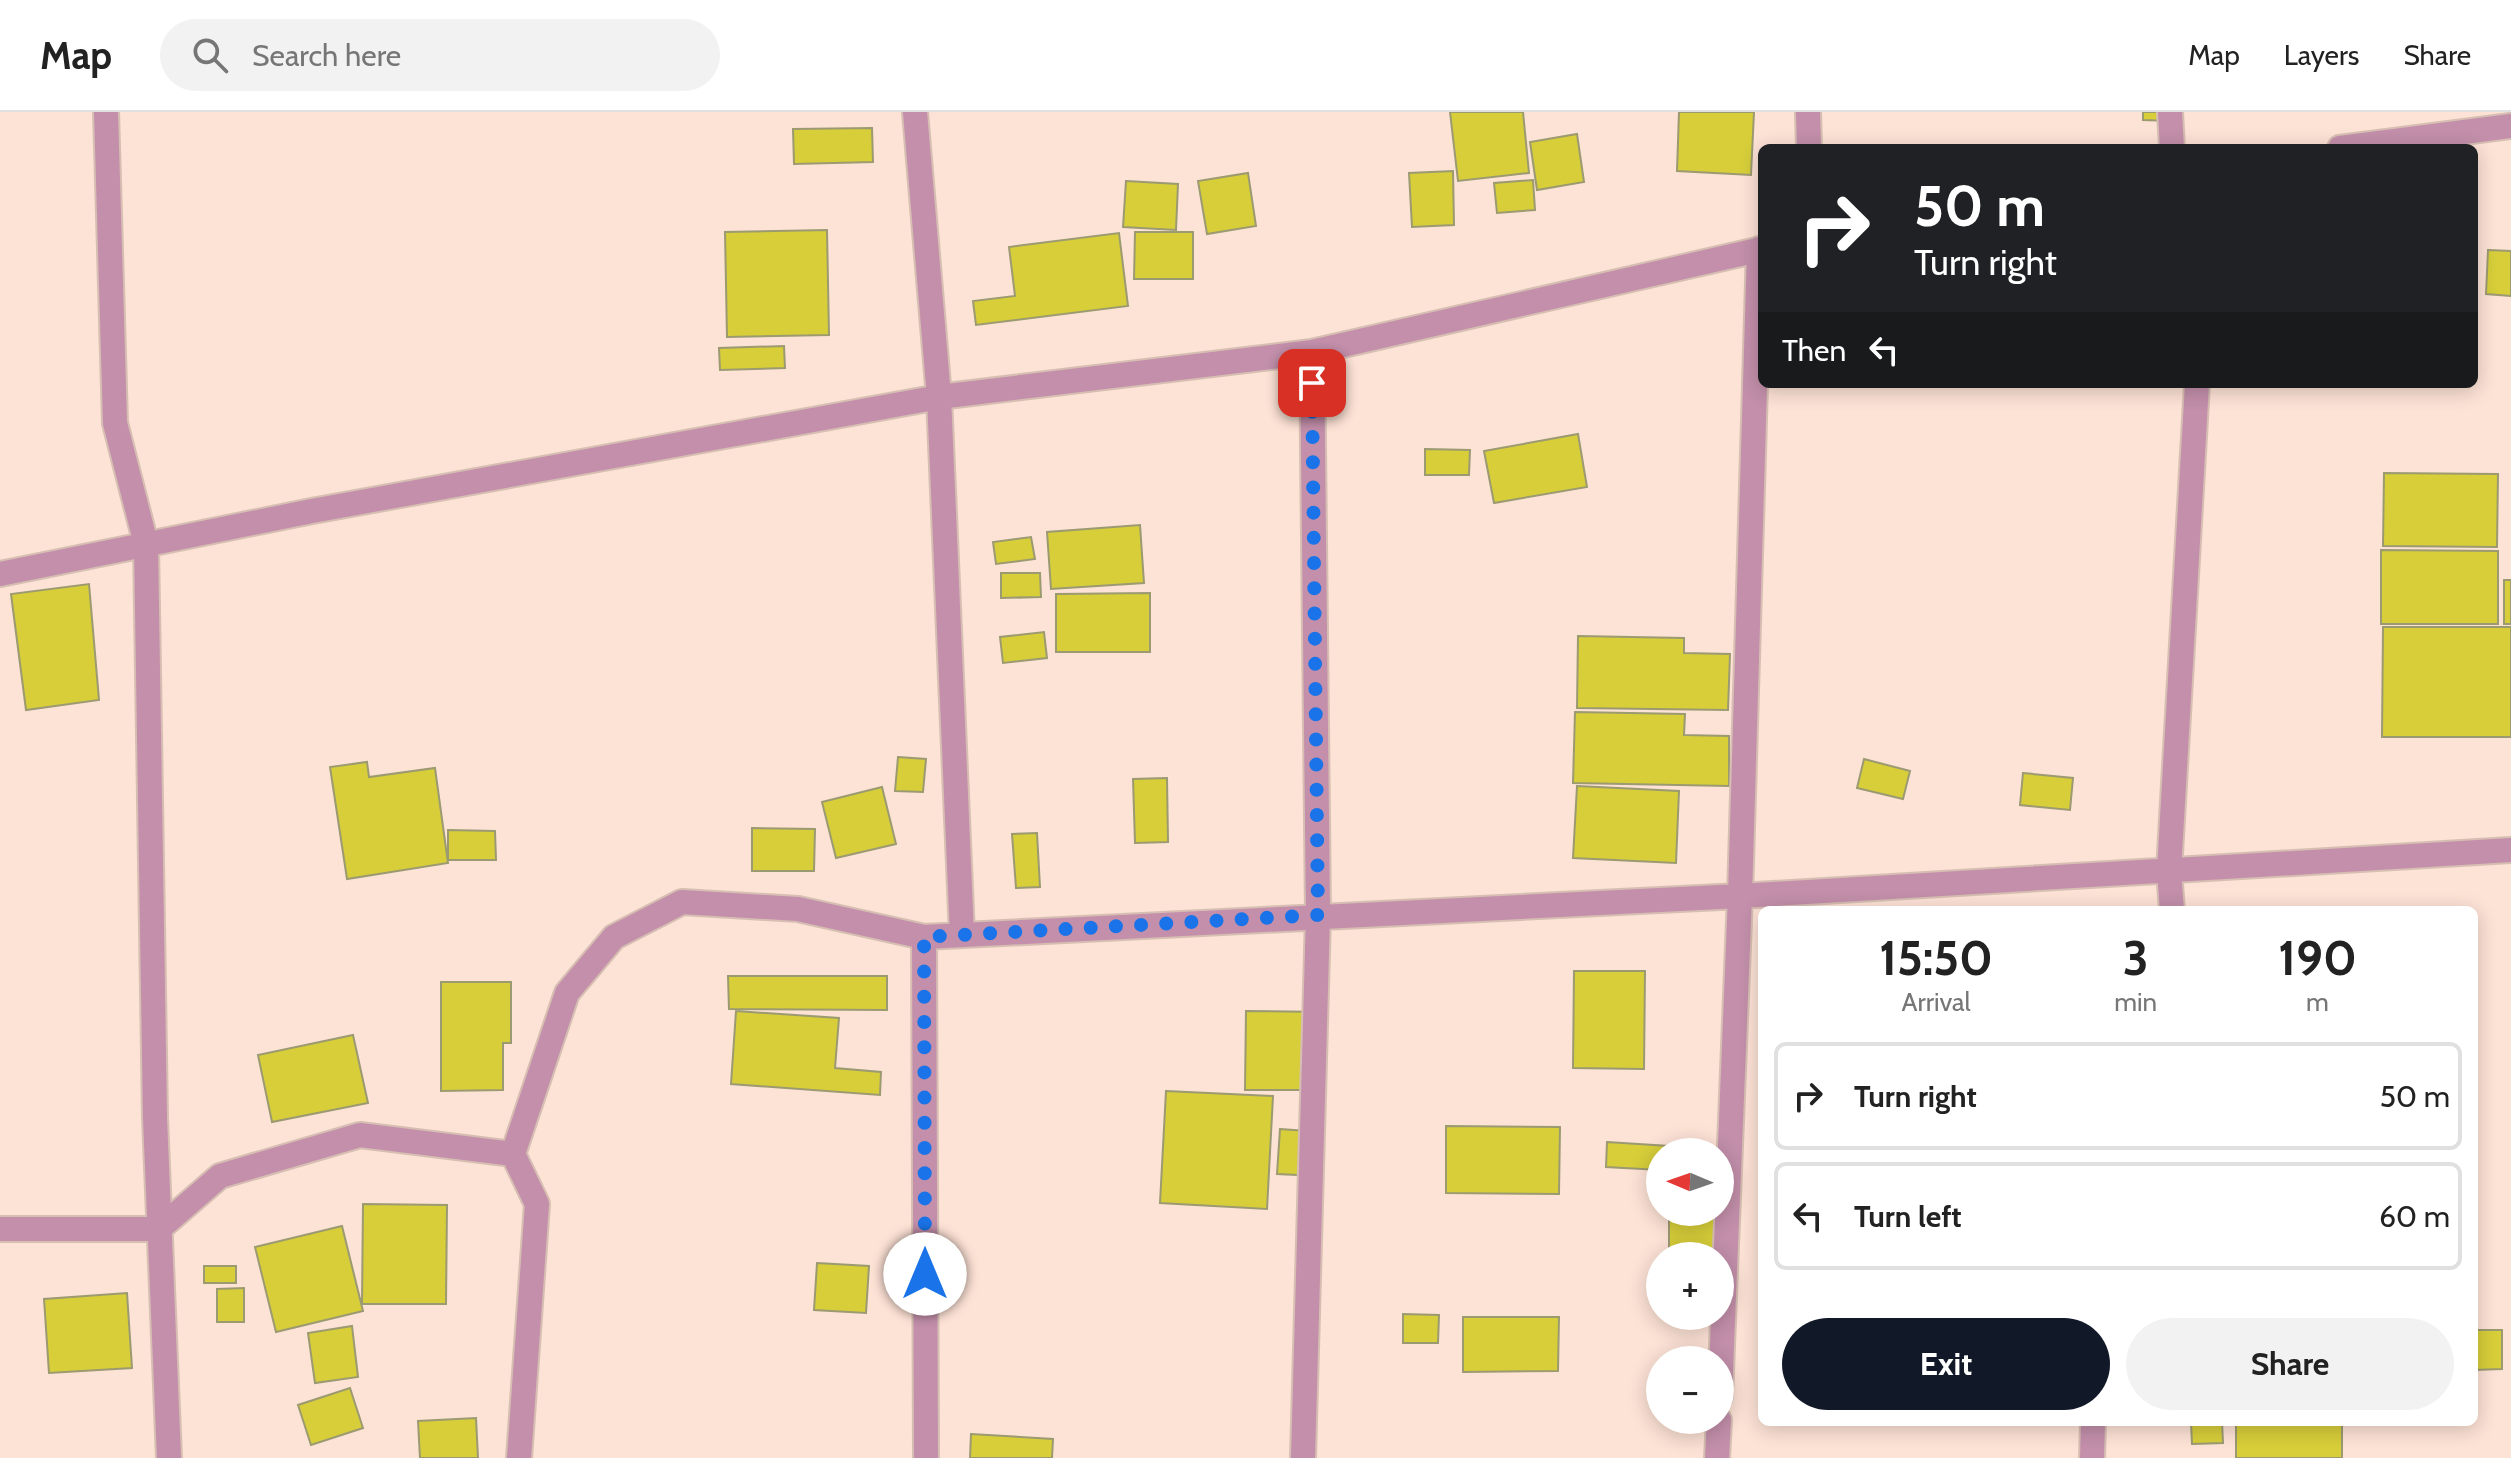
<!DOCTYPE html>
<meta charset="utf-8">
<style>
:root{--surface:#fff;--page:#f2f2f2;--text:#222;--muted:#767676;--line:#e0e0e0;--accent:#111827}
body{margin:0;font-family:Cabin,sans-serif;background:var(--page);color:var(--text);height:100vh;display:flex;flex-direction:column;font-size:30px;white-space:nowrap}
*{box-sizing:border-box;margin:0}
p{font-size:26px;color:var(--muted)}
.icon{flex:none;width:44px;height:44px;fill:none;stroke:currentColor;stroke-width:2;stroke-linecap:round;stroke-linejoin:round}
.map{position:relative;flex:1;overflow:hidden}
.side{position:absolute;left:1758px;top:794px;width:720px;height:520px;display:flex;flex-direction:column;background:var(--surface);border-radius:12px;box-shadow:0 4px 20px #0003}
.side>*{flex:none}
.guide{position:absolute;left:1758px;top:32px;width:720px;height:244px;border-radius:12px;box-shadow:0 4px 20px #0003;background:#202124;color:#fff;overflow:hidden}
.needle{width:52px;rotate:272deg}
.controls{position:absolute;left:1646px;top:1026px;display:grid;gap:16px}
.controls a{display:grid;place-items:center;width:88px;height:88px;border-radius:50%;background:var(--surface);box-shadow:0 4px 20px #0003;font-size:40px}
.pin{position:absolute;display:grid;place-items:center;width:68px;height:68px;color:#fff;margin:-34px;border-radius:16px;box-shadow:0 4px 12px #0006}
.me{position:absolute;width:88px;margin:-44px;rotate:0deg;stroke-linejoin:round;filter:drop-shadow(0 0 6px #0008)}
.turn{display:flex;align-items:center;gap:28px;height:168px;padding:0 24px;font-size:36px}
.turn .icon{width:104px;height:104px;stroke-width:2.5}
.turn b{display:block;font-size:56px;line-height:68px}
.then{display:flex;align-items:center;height:76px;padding:0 24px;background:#0003;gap:16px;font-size:30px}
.eta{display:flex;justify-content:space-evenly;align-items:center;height:136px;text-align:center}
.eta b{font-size:48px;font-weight:700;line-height:56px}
.action{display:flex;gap:16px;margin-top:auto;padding:16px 24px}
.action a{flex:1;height:92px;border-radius:48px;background:var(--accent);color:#fff;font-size:32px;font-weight:700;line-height:92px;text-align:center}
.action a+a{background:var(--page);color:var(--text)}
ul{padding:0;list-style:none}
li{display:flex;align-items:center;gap:24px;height:108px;margin:0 16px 12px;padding:0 8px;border:4px solid var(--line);border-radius:12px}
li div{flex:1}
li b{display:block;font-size:30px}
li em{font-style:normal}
header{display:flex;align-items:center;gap:48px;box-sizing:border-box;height:112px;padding:0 40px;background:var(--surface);border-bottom:2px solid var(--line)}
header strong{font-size:38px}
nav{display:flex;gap:44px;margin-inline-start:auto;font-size:28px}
.search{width:560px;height:72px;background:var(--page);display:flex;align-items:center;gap:20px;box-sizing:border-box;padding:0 28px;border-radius:44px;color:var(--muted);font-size:30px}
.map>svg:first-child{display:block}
.building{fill:#d7ce3a;stroke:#9c9a71;stroke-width:2}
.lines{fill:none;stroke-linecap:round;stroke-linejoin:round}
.street-casing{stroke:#d7beb3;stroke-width:28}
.street{stroke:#c38faa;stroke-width:24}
.route{stroke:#1a73e8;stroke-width:14;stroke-dasharray:0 25.2}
</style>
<header>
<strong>Map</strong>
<div class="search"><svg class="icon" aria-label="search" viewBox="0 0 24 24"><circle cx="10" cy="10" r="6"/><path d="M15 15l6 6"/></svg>Search here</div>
<nav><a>Map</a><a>Layers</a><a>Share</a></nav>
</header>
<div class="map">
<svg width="2511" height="1346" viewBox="0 0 2511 1346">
<rect width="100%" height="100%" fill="#fde2d6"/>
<path class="building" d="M1450 0H1523L1529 61 1458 69Z
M1679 0H1754L1751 63 1677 59Z
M2143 0H2170V9L2143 8Z
M872 16 873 50 794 52 793 17Z
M1577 22 1584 70 1537 78 1530 30Z
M1453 59 1454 113 1412 115 1409 61Z
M1248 61 1256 114 1207 122 1198 69Z
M1533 68 1535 98 1497 101 1494 71Z
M1126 69 1178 72 1176 118 1123 115Z
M827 118 829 223 727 225 725 120Z
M1135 120H1193V167H1134Z
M1119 121 1128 194 976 213 973 189 1015 184 1009 135Z
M2488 138 2511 139V184L2486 182Z
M784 234 785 256 720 258 719 236Z
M2261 272H2392V275Z
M1578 322 1587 375 1494 391 1484 339Z
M1425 337 1470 338 1469 363H1425Z
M2384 361 2498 362 2497 435 2383 434Z
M1140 413 1144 471 1051 477 1047 420Z
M1031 425 1035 447 996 452 993 430Z
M2381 438 2498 439V512H2381Z
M1001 461H1040L1041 485 1001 486Z
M2504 468H2511V512H2504Z
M89 472 99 588 26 598 11 482Z
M1150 481V540H1056V482Z
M2383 515H2511V625H2382Z
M1044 520 1047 546 1003 551 1000 525Z
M1578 524 1684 526V541L1730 542 1728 598 1577 596Z
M1575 600 1685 602 1684 623 1729 624V674L1573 671Z
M898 645 926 647 923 680 895 679Z
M1864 647 1910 659 1903 687 1857 676Z
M367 650 369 665 435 656 448 751 347 767 330 655Z
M2023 661 2073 666 2070 698 2020 693Z
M1167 666 1168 730 1135 731 1133 667Z
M1577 674 1679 679 1676 751 1573 746Z
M882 675 896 732 836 746 822 690Z
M752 716 815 717 814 759H752Z
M448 718 495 719 496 748H448Z
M1037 721 1040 775 1016 776 1012 722Z
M1574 859H1645L1644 957 1573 956Z
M728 864H887V898L729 897Z
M441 870H511V931H503V978L441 979Z
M736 899 839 906 835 956 881 960 880 983 731 972Z
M1246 899 1324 900 1323 978H1245Z
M353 923 368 991 272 1010 258 943Z
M1166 979 1273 984 1267 1097 1160 1091Z
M1446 1014 1560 1015 1559 1082 1446 1081Z
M1280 1017 1321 1020 1318 1064 1277 1062Z
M1607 1030 1669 1034V1040H1660V1058L1606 1055Z
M363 1092 447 1093 446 1192H362Z
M1669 1100H1718L1717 1144H1669Z
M342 1114 363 1199 276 1220 255 1135Z
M817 1151 869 1154 866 1201 814 1198Z
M204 1154H236V1171H204Z
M244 1176V1210H217V1177Z
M127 1181 132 1256 49 1261 44 1187Z
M1403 1202 1439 1203 1438 1231H1403Z
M1463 1205H1559L1558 1259 1463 1260Z
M352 1214 358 1265 315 1271 308 1221Z
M2474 1218H2502V1257L2474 1258Z
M350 1276 363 1316 311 1333 298 1293Z
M476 1306 478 1346H420L418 1309Z
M2191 1310H2222L2223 1331 2192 1332Z
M2236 1310H2342V1346H2236Z
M971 1322 1053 1327 1052 1346H970Z"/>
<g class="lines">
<defs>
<path id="street" d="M106 0 115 311 146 432 155 1006 169 1346
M915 0 939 285 962 823
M1808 0 1809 36
M2170 0 2172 36
M2340 36 2511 14
M0 462 312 399 939 285 1312 240 1762 137
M2172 798 2169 759 2197 272
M924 825 926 1346
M513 1042 567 881 614 825 682 790 798 797 924 825 1740 784 2511 738
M0 1117H159L220 1064 360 1023 513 1042 537 1092 519 1346
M1720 1284 1740 784 1759 137
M1303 1346 1318 803 1312 240
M1717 1346 1719 1308
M2092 1346 2093 1310"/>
</defs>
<use href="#street" class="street-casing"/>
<use href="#street" class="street"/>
</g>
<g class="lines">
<path class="route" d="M925 1162 924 825 1318 803 1312 271"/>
</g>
</svg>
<div class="controls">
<a><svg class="needle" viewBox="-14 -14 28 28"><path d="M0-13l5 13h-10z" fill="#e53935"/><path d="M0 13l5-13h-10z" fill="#767676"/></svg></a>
<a>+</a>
<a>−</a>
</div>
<div class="pin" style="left:1312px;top:271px;background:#d93025"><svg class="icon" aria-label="arrive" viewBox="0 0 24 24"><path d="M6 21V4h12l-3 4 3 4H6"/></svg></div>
<svg class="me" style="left:925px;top:1162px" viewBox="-20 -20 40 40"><circle r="19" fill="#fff"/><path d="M0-13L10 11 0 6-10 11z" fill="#1a73e8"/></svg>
<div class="guide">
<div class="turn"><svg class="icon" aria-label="right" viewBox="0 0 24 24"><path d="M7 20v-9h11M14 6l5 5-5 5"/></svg><div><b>50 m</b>Turn right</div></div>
<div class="then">Then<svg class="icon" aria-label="left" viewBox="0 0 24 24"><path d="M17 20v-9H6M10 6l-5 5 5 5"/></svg></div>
</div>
<section class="side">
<div class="eta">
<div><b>15:50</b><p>Arrival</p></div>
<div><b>3</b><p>min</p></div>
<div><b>190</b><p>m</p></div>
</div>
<ul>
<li><svg class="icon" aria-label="right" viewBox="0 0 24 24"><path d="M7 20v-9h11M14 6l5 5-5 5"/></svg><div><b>Turn right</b></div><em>50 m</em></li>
<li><svg class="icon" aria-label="left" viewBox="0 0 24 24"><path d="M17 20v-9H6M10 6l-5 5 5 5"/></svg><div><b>Turn left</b></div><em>60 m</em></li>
</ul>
<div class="action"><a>Exit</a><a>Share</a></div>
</section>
</div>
